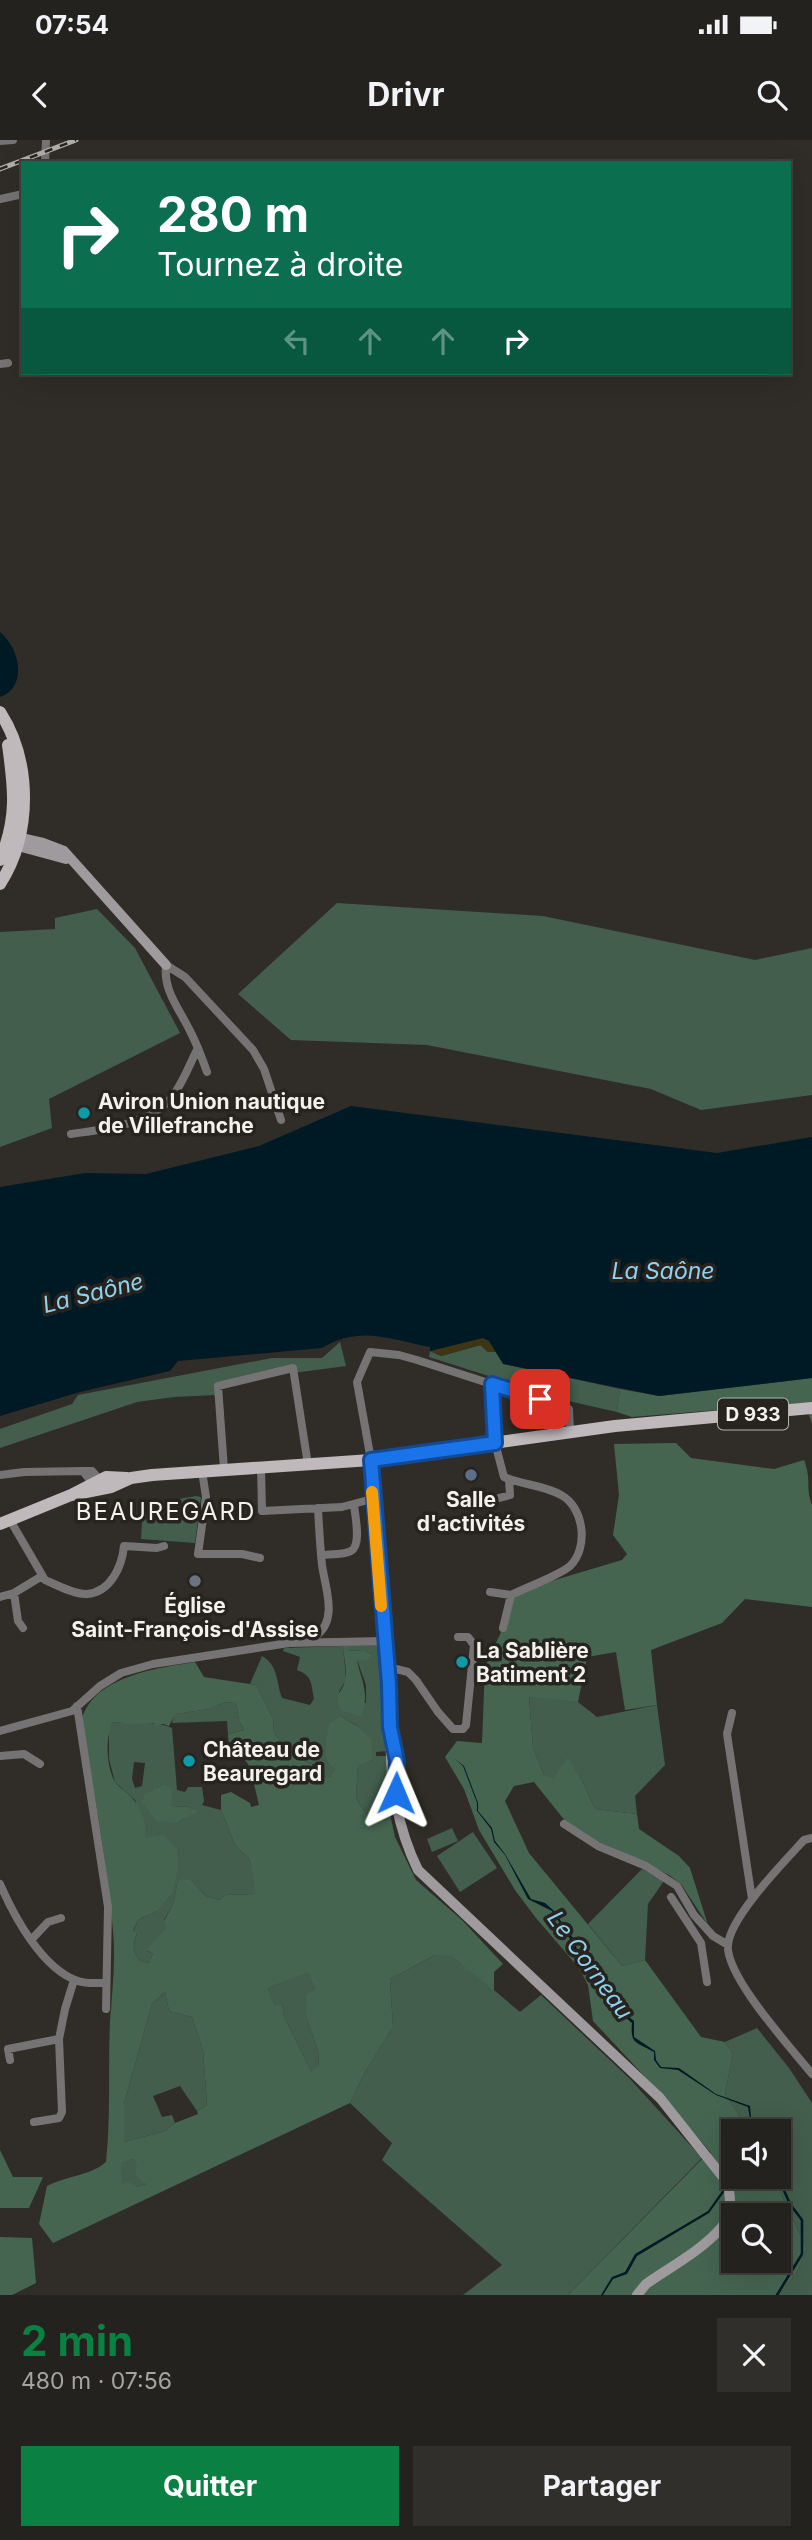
<!DOCTYPE html>
<html lang="fr">
<meta charset="utf-8">
<style>
:root{--surface:#24221e;--page:#302f2b;--text:#f1f3f6;--muted:#a3a4a4;--line:#413f3c;--accent:#0b8043}
body{margin:0;font-family:Inter,sans-serif;background:var(--page);color:var(--text);height:100vh;display:flex;flex-direction:column;font-size:26px;white-space:nowrap}
*{box-sizing:border-box;margin:0}
p{font-size:23px;color:var(--muted)}
.icon{flex:none;width:38px;height:38px;fill:none;stroke:currentColor;stroke-width:2;stroke-linecap:round;stroke-linejoin:round}
.map{position:relative;height:2155px;overflow:hidden}
.panel{display:flex;flex-direction:column;background:var(--surface);flex:1}
.panel>*{flex:none}
.hud{position:absolute;left:21px;top:21px;width:770px;height:214px;border-radius:0px;box-shadow:0 7px 28px #0002,0 0 0 2px var(--line);background:#0b6e4f;color:#fff;overflow:hidden}
.tools{position:absolute;left:721px;top:1979px;display:grid;gap:14px}
.tools a{display:grid;place-items:center;width:70px;height:70px;border-radius:0px;background:var(--surface);box-shadow:0 7px 28px #0002,0 0 0 2px var(--line);font-size:35px}
.pin{position:absolute;display:grid;place-items:center;width:60px;height:60px;color:#fff;margin:-30px;border-radius:14px;box-shadow:0 4px 10px #0006}
.me{position:absolute;width:77px;margin:-38px;rotate:1deg;stroke-linejoin:round;filter:drop-shadow(0 0 5px #0008)}
.turn{display:flex;align-items:center;gap:24px;height:147px;padding:0 21px;font-size:32px}
.turn .icon{width:91px;height:91px;stroke-width:2.5}
.turn b{display:block;font-size:49px;line-height:60px}
.lanes{display:flex;align-items:center;height:66px;padding:0 21px;background:#0003;justify-content:center;gap:35px;direction:ltr}
.lanes .off{opacity:.35}
.round{display:grid;place-items:center;flex:none;width:74px;height:74px;border-radius:0px;background:var(--page)}
.head{display:flex;align-items:center;justify-content:space-between;height:119px;padding:0 21px}
h1{font-size:42px;font-weight:700;line-height:52px;color:var(--accent)}
.primary-button{display:flex;gap:14px;margin-top:auto;padding:14px 21px}
.primary-button a{flex:1;height:80px;border-radius:0px;background:var(--accent);color:#fff;font-size:28px;font-weight:700;line-height:80px;text-align:center}
.primary-button a+a{background:var(--page);color:var(--text)}
.status{display:flex;justify-content:space-between;align-items:center;height:49px;padding:0 35px;background:var(--surface);direction:ltr}
.status svg{height:19px;fill:currentColor}
header{display:flex;justify-content:space-between;align-items:center;height:91px;padding:0 21px;background:var(--surface);font-size:32px;font-weight:700}
.map>svg:first-child{display:block}
.green{fill:#435e4d;fill-rule:evenodd}
.forest{fill:#456551;fill-rule:evenodd}
.sand{fill:#3d3515}
.water{fill:#001a25}
.lines{fill:none;stroke-linecap:round;stroke-linejoin:round}
.stream{stroke:#001a25;stroke-width:2.5}
.street{stroke:#767375;stroke-width:8}
.secondary{stroke:#9f9a9d;stroke-width:10}
.primary{stroke:#bfb9bc;stroke-width:12}
.rail-casing{stroke:#b0aea9;stroke-width:5}
.rail{stroke:#27241f;stroke-width:2.5;stroke-dasharray:8;stroke-linecap:butt}
.route-casing{stroke:#114b97;stroke-width:18}
.route{stroke:#1a73e8;stroke-width:12}
.slow{stroke:#f59e0b;stroke-width:12}
.culture-dot{fill:#0f9aa8;stroke:#27241f;stroke-width:2.5}
.service-dot{fill:#5c6f8a;stroke:#27241f;stroke-width:2.5}
.worship-dot{fill:#6b7280;stroke:#27241f;stroke-width:2.5}
.labels{text-anchor:middle;dominant-baseline:central;stroke-width:7;stroke-linejoin:round;paint-order:stroke}
.shield{fill:#27241f;stroke:#b6b4af;stroke-width:2}
.shield-label{font-size:19px;font-weight:bold;fill:#f3f1ed}
.poi-label{font-size:21px;font-weight:bold;fill:#f3f1ed;stroke:#27241f;text-anchor:start}
.water-label{font-size:23px;font-style:italic;fill:#90d1f0;stroke:#27241f}
.quarter-label{font-size:24px;letter-spacing:2px;fill:#f3f1ed;stroke:#27241f}
</style>
<div class="status"><b>07:54</b><svg viewBox="0 0 49 12"><path d="M0 12V9h3v3zM5 12V6h3v6zM10 12V3h3v9zM15 12V0h3v12zM26 1h20v11H26zM47 4h2v5h-2z"/></svg></div>
<header><svg class="icon" aria-label="back" viewBox="0 0 24 24"><path d="M15 5l-7 7 7 7"/></svg>Drivr<svg class="icon" aria-label="search" viewBox="0 0 24 24"><circle cx="10" cy="10" r="6"/><path d="M15 15l6 6"/></svg></header>
<div class="map">
<svg width="812" height="2155" viewBox="0 0 812 2155">
<rect width="100%" height="100%" fill="#302d28"/>
<path class="green" d="M337 763 543 776 755 820 812 808V955L701 970 651 949 427 905 291 900 238 854Z
M97 769 135 808 180 893 49 959 52 988 0 1007V792L55 789V778Z
M340 1202 346 1226 293 1233V1229L218 1246 215 1255 174 1257 137 1262 0 1308V1289L72 1264 78 1255 272 1218H322Z
M481 1205 488 1212H496L504 1224 620 1249 617 1272 564 1260 429 1217 430 1211 441 1216Z
M196 1356 201 1357 195 1403 141 1399 143 1365Z
M348 1505H377L386 1611 376 1612V1616H387L391 1679 370 1680 356 1658 358 1624 373 1620C370 1592 364 1590 341 1576L335 1628 332 1636 316 1639 312 1628 323 1627V1624H312L293 1617 274 1593 273 1579 256 1545 250 1544 262 1516C279 1526 276 1542 282 1558L310 1565 314 1559C311 1544 313 1536 297 1530L300 1517 283 1511 284 1508 343 1506 346 1539 339 1552 366 1563V1545L357 1520 373 1515 364 1510 348 1511Z
M529 1556 578 1562 597 1577 657 1565 665 1625 635 1656 637 1674 595 1669 583 1642 568 1618 553 1639 544 1635 533 1608Z
M225 1562 236 1563 239 1580 244 1590 228 1594 227 1581 172 1583 174 1574 210 1569Z
M113 1582C133 1585 153 1580 172 1588L177 1650 185 1652 188 1647H202L204 1661 202 1665 221 1670 235 1705 250 1720 257 1754 226 1755 219 1760 206 1756 191 1740 177 1745 173 1764 164 1780 168 1787 147 1811 153 1814 148 1823 139 1820 133 1808 137 1793 133 1792 138 1780 157 1771 148 1699 144 1698 135 1660 115 1642 109 1619V1590ZM134 1622 145 1623 142 1646 135 1648 132 1639ZM157 1647 173 1650 170 1666 189 1667 198 1671 177 1683Z
M452 1688 458 1701 432 1712 427 1699Z
M473 1692 497 1728 460 1752 437 1716Z
M642 1729 666 1738 648 1764 645 1820 622 1826 588 1784Z
M435 1815H452L520 1872 541 1855 630 1939 702 2018 568 2155H463L502 2125 382 2020 392 2003 350 1963 364 1934 393 1887 390 1839Z
M308 1831 315 1850 307 1879 318 1911 319 1927 311 1931 284 1876 282 1864 275 1867 268 1848Z
M165 1852 169 1871 192 1877 203 1910 207 1965 197 1971 180 1946 153 1956 162 1977 172 1975 175 1983 165 1991 124 2002V1964L152 1864Z
M757 1888 789 1928 812 1963V2155H779L797 2132 807 2109 773 2037H779V1992L749 1991 725 1953 733 1914 725 1902Z
M134 2019 146 2044 136 2047 120 2046 122 2021Z"/>
<path class="forest" d="M812 1238V1284L805 1263 632 1277 617 1272 620 1249 659 1256Z
M676 1303 691 1318 774 1329 804 1320C812 1341 805 1347 812 1365V1467L745 1459 722 1483 651 1510 657 1565 625 1570 616 1512 587 1517 578 1562 529 1557 533 1608 544 1635 553 1638 568 1617 583 1642 595 1669 637 1674 639 1689 679 1716 690 1728 708 1785 681 1744 669 1735 611 1707 574 1692 534 1642 514 1646 505 1661 529 1713 622 1826 645 1820 701 1897 725 1902 733 1914 725 1953 749 1991 733 1992V2037H773L807 2109 797 2132 779 2155H568L702 2019 711 2013 663 1956 593 1881 588 1845 579 1828 536 1778 515 1750 479 1690 464 1649 445 1617 457 1601 482 1603 485 1526 503 1488 514 1455 538 1445 622 1420 627 1414 613 1395 619 1355 614 1304ZM733 2076H779V2121H733Z
M348 1505 349 1511 364 1510 373 1515 368 1520 357 1521C362 1542 370 1555 361 1576L342 1571C332 1555 342 1554 345 1540 348 1531 343 1515 343 1506Z
M195 1522 204 1537 256 1545 273 1579 274 1593 293 1617 312 1624 316 1639 331 1636 335 1629C320 1619 327 1599 329 1584L341 1576 360 1588 371 1599 373 1620 358 1625 356 1658 370 1680 391 1679 395 1697 416 1740 462 1780 503 1824 494 1832V1851L452 1816 435 1815 390 1839 393 1887 364 1934 350 1963 53 2103 39 2084 47 2046C66 2036 90 2036 106 2022 111 1975 108 1929 110 1882 112 1852 116 1822 113 1791 107 1720 93 1649 82 1579 94 1536 158 1528 195 1522ZM225 1562 236 1563 239 1580 244 1590 228 1594 230 1618 243 1617 250 1627 259 1665 251 1667 250 1663 231 1652 221 1655V1670L235 1705 250 1720 256 1754 226 1755 219 1760 206 1756 191 1740 181 1739 177 1745 173 1764 164 1781 167 1787 146 1810 153 1814 148 1823 139 1820 133 1808 137 1792 133 1791 138 1780 157 1771 173 1751 178 1730 177 1710 164 1695 145 1698C147 1681 140 1664 127 1653 124 1650 118 1646 115 1642 106 1626 105 1597 113 1582L132 1584 154 1583 155 1586 163 1584 169 1586 175 1574 210 1569ZM308 1832 315 1850 306 1854 307 1879 318 1911 319 1926 311 1931 284 1876 282 1864 275 1866 268 1848ZM165 1852 169 1871 192 1877 203 1910 207 1965 197 1971 198 1974 175 1983 165 1991 124 2002V1964L152 1864ZM134 2019 137 2027 135 2035 146 2044 136 2047 127 2041 121 2045 122 2022Z
M165 1644 173 1650 171 1666 189 1667 199 1671 177 1683 156 1681 142 1662 145 1654Z
M0 2010 13 2037H43L29 2068H0Z
M0 2097 32 2098 36 2143 12 2155H0Z"/>
<path class="sand" d="M483 1198 489 1201 496 1212H488L480 1205 441 1216 430 1211Z"/>
<path class="water" d="M0 492C19 507 29 546 0 557Z
M351 966 717 1013 812 997V1238L659 1256 503 1224 489 1201 483 1198 430 1211V1207C389 1199 360 1185 322 1208L178 1221 170 1231 80 1252 0 1276V1047L85 1033 146 1034 259 1006Z
M454 1618 464 1626 478 1663V1671L492 1688 495 1701 505 1714 531 1759 545 1763 553 1770 573 1798 578 1812 594 1824 619 1869 634 1881V1897L655 1911 656 1920 661 1927 679 1928 716 1954 750 1966 752 1991 748 1967 716 1955 678 1930 660 1928 654 1920V1912C636 1902 630 1904 632 1883L617 1870 592 1825 576 1814 570 1799 552 1771 528 1759 505 1715 494 1702 491 1689 477 1671V1663L463 1626Z
M724 2048 725 2051 709 2073 637 2116 627 2134 613 2139 603 2155H601L612 2137 625 2132 635 2114 708 2071Z"/>
<g class="lines">
<path class="stream" d="M777 2155 802 2114V2080L790 2064 778 2037"/>
<path class="street" d="M0 1 13 0
M45 23 46 0
M0 59 23 54
M0 224 8 223
M207 932C202 918 197 904 190 891 179 868 163 851 166 825L185 837 253 910 264 929 281 980
M71 994C104 989 150 985 172 957 183 943 190 923 198 908
M492 1244 495 1303 504 1337C522 1345 544 1345 561 1355 584 1367 589 1408 570 1426 560 1435 525 1448 511 1455L503 1488
M371 1320 357 1242 370 1212 399 1215 417 1220 569 1269 570 1291
M261 1328 262 1371 342 1367 372 1359
M224 1329 218 1246 293 1228 308 1325
M202 1331 206 1357 198 1414H242L260 1418
M0 1335 24 1332 83 1331
M93 1344 83 1331H92L100 1340
M484 1362 510 1355 509 1339
M10 1380 45 1440C57 1445 75 1455 87 1454 111 1452 122 1426 124 1406L157 1408 164 1406
M321 1415C329 1414 344 1415 351 1411 362 1405 355 1376 354 1365
M490 1452 511 1455
M14 1453 18 1481 23 1488
M0 1457 14 1453 42 1436
M317 1495C338 1479 325 1447 322 1425 320 1406 319 1387 318 1368
M388 1527 408 1532 416 1540 438 1572 453 1589H463L466 1585 474 1505 468 1497H458
M77 1566 108 1767 106 1869
M732 1573 727 1594 752 1759
M0 1591 72 1571 100 1546 121 1533 153 1524 289 1503 384 1501
M0 1616 24 1614 40 1624
M564 1684 598 1706 646 1726 677 1746 694 1775 713 1796 728 1805
M812 1698 804 1700C783 1723 732 1775 728 1804 724 1835 792 1909 812 1934
M0 1744C14 1776 42 1829 78 1841 86 1844 96 1843 105 1843
M671 1757 701 1803 707 1842
M31 1800 48 1782 61 1778
M10 1920 8 1909 59 1899
M34 1982 59 1978 62 1972 59 1899 65 1869 74 1840"/>
<path class="secondary" d="M21 698 43 703 64 711 166 825
M18 706 66 719
M371 1320 391 1596
M396 1653 397 1621 391 1596C389 1641 398 1689 418 1730L660 1958 726 2041C732 2056 732 2075 721 2088 701 2111 670 2127 646 2144L637 2155"/>
<path class="primary" d="M0 572C32 622 32 694 0 744
M0 720C18 678 14 648 8 605
M71 1355 111 1347 131 1338 152 1335 371 1320 615 1286 812 1268
M0 1384 71 1355 106 1337 127 1338"/>
<defs>
<path id="rail" d="M0 29 76 0"/>
</defs>
<use href="#rail" class="rail-casing"/>
<use href="#rail" class="rail"/>
</g>
<g class="lines">
<defs>
<path id="route" d="M396 1653 397 1621 390 1587 389 1544 371 1320 495 1303 492 1244 540 1259"/>
</defs>
<use href="#route" class="route-casing"/>
<use href="#route" class="route"/>
<path class="slow" d="M372 1352 381 1466"/>
</g>
<g class="culture-dot">
<circle cx="84" cy="973" r="7"/>
<circle cx="462" cy="1522" r="7"/>
<circle cx="189" cy="1621" r="7"/>
</g>
<circle class="service-dot" cx="471" cy="1335" r="7"/>
<circle class="worship-dot" cx="195" cy="1441" r="7"/>
<g class="labels">
<rect class="shield" x="718" y="1258.5" width="70" height="31" rx="5"/>
<g class="shield-label">
<text x="753" y="1274">D 933</text>
</g>
<g class="poi-label">
<text x="98" y="961">Aviron Union nautique<tspan x="98" dy="24">de Villefranche</tspan></text>
<text x="471" y="1359" text-anchor="middle">Salle<tspan x="471" dy="24">d'activités</tspan></text>
<text x="195" y="1465" text-anchor="middle">Église<tspan x="195" dy="24">Saint-François-d'Assise</tspan></text>
<text x="476" y="1510">La Sablière<tspan x="476" dy="24">Batiment 2</tspan></text>
<text x="203" y="1609">Château de<tspan x="203" dy="24">Beauregard</tspan></text>
</g>
<g class="water-label">
<text x="663" y="1131">La Saône</text>
<text transform="translate(93 1153) rotate(-14)">La Saône</text>
<text transform="translate(590 1825) rotate(54)">Le Corneau</text>
</g>
<g class="quarter-label">
<text x="166" y="1371">BEAUREGARD</text>
</g>
</g>
</svg>
<div class="tools">
<a><svg class="icon" aria-label="sound" viewBox="0 0 24 24"><path d="M4 9h4l5-4v14l-5-4H4zM17 9q2 3 0 6"/></svg></a>
<a><svg class="icon" aria-label="search" viewBox="0 0 24 24"><circle cx="10" cy="10" r="6"/><path d="M15 15l6 6"/></svg></a>
</div>
<div class="pin" style="left:540px;top:1259px;background:#d93025"><svg class="icon" aria-label="arrive" viewBox="0 0 24 24"><path d="M6 21V4h12l-3 4 3 4H6"/></svg></div>
<svg class="me" style="left:396px;top:1653px" viewBox="-20 -20 40 40"><path d="M0-17L14 15 0 8-14 15z" fill="#1a73e8" stroke="#fff" stroke-width="4"/></svg>
<div class="hud">
<div class="turn"><svg class="icon" aria-label="right" viewBox="0 0 24 24"><path d="M7 20v-9h11M14 6l5 5-5 5"/></svg><div><b>280 m</b>Tournez à droite</div></div>
<div class="lanes"><svg class="icon off" aria-label="left" viewBox="0 0 24 24"><path d="M17 20v-9H6M10 6l-5 5 5 5"/></svg><svg class="icon off" aria-label="ahead" viewBox="0 0 24 24"><path d="M12 20V5M6 11l6-6 6 6"/></svg><svg class="icon off" aria-label="ahead" viewBox="0 0 24 24"><path d="M12 20V5M6 11l6-6 6 6"/></svg><svg class="icon" aria-label="right" viewBox="0 0 24 24"><path d="M7 20v-9h11M14 6l5 5-5 5"/></svg></div>
</div>
</div>
<section class="panel">
<div class="head"><div><h1>2 min</h1><p>480 m · 07:56</p></div><a class="round"><svg class="icon" aria-label="close" viewBox="0 0 24 24"><path d="M6 6l12 12M18 6L6 18"/></svg></a></div>
<div class="primary-button"><a>Quitter</a><a>Partager</a></div>
</section>
